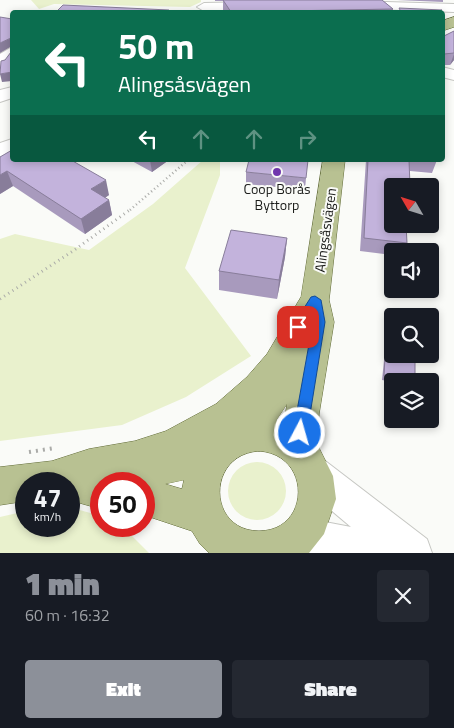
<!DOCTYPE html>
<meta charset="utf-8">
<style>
:root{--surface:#171b24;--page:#242831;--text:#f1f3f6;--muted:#9ea1a6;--accent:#8c9099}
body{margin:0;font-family:"Titillium Web",sans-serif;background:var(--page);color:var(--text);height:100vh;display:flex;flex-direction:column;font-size:19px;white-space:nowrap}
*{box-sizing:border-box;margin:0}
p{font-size:16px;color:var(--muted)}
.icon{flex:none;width:28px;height:28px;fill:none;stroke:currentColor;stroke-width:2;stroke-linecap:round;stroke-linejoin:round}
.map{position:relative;height:553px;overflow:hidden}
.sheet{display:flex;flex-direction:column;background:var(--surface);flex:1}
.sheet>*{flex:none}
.guide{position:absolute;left:10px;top:10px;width:435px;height:152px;border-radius:5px;box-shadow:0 2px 8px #0003;background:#0b6e4f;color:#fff;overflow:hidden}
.needle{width:32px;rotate:309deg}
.tools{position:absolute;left:384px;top:178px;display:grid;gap:10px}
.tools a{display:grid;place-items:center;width:55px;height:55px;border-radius:5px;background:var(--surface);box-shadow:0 2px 8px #0003;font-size:25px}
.speed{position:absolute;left:15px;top:472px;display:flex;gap:10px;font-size:25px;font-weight:700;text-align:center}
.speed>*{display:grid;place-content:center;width:65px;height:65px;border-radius:50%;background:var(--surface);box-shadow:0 2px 8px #0003;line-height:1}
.speed small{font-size:12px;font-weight:400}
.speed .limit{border:8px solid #d22;background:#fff;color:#111}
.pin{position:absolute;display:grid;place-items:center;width:42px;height:42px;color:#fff;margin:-21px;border-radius:10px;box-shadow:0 2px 8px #0006}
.me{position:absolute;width:55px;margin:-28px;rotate:6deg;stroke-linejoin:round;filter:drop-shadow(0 0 4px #0008)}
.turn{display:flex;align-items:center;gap:18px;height:105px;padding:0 25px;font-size:22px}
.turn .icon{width:65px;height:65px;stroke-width:2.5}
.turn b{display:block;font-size:35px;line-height:42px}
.lanes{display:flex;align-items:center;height:48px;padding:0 25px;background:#0003;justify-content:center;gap:25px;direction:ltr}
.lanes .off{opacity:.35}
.round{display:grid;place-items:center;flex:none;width:52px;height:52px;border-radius:5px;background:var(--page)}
.summary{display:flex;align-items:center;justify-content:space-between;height:85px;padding:0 25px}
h1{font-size:30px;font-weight:800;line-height:38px;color:var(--accent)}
.cta{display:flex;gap:10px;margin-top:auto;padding:10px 25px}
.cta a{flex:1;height:58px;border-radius:5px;background:var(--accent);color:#fff;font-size:20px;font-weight:800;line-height:58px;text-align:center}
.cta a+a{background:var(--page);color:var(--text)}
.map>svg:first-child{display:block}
.green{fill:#e9f1cd}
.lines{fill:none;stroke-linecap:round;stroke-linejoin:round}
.minor-casing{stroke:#c6c7c3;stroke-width:2}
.major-casing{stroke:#626c38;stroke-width:1}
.path-far2{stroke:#aaaba8;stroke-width:2.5;stroke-dasharray:1 3;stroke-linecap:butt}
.path-far1{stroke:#aaaba8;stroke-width:3;stroke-dasharray:1 4;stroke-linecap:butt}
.path{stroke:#aaaba8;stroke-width:4;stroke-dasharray:2 5;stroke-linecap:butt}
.minor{fill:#fff;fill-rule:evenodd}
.major{fill:#b8c192;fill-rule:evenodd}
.wall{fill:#a89abd}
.shaded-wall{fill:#887d9a}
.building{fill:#c3b3dc;stroke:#887d9a}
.route{fill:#1a73e8;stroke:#114b97}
.poi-dot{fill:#7137ae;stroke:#fafbf8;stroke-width:2}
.labels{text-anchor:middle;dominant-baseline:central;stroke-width:4;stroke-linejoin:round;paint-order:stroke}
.poi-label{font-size:14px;fill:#1a1b19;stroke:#fafbf8}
.street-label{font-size:14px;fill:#1a1b19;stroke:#fafbf8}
</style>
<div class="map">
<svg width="454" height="553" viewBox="0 0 454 553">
<rect width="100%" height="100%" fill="#fafbf8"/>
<path class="green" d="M31 0H201V2L190 7 54 4 39 9Z
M203 160 220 161V175L185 268 251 356 186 397 122 425 0 441V239L15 234 89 250 153 204Z
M228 491a29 29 0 1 1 58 0a29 29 0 1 1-58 0Z
M69 507 101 516V526H122L149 553H0V517L26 511V526H69Z"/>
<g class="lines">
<defs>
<path id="minor" d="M352 1 454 4V12L347 8 345 5Z
M258 2 265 6 263 9 204 11 197 7 204 3Z
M12 47V60L6 67 0 68V54Z
M442 67 454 70V80L442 77Z
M12 87V98L0 102V90Z
M12 139V153L0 157V143Z
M312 455 324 460 427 539 432 553H295L286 549 280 536 286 523 299 517 351 527 300 484 295 472 300 460Z"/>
<path id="major" d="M454 17V27L442 31V21Z
M323 160H345L329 300 334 322 319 414 317 444 333 476 336 499 324 534 309 553H209L200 544 192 531 144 515V484H130L128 477 115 478 117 484H101V509L69 500V484H26V501L0 505V467L52 461 89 449 135 441 166 431 216 404 247 377 267 354 301 297ZM287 404 284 424 276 421ZM259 451C312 454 311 531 259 531 207 531 206 454 259 451ZM184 480 182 489 165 484Z"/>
</defs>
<use href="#minor" class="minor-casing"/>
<use href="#major" class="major-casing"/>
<path class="path-far2" d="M130 210 188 160"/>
<path class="path-far1" d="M0 299 73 251 131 209"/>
<path class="path" d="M29 452 55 448"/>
<use href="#minor" class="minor"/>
<use href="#major" class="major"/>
</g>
<path class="wall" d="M215 0H382L393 9V12H223V1H215Z
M397 0H443V2Z
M454 31V60L450 65H442V37Z
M12 150 109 195 105 198 109 200 112 215 85 234 13 186 0 194Z
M130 160H169L152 172Z
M366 160H437L432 173 410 171 392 224H407L406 226 407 243 404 251H392V255L360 251Z
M246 172 306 178 305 190 246 184Z
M287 238 285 257 277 299 219 290V271Z
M385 356 415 381H392V382L382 380 384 360Z"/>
<path class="shaded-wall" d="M11 38 12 46 0 53V43Z
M454 54V60L450 65Z
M12 72V81L2 82 0 74Z
M150 160H169L152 172Z
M7 171 13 186 0 194V175Z
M106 180 109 195 95 204 91 189Z
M109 200 112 215 85 234 81 219Z
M287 238 285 257 277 299 279 280Z"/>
<path class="building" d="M223 0H382L393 9 231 12Z
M63 5 169 10 168 12H56Z
M399 8 442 10 435 12H401Z
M0 17 12 19V72L0 74 1 61 5 60 11 52V38L0 43Z
M454 31V53L444 54V59L442 61V37Z
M12 150V160H71L106 180 91 189 109 200 81 219 7 171 0 175V157Z
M249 160H308L306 178 246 172Z
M368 160H409L410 186H392V224H406L407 243 364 238Z
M231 230 287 238 279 280 219 271Z
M385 356 415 361V381L384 376Z"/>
<path class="route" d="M315 296 321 300 325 322 307 433 305 437 300 439 295 437 293 433 313 322 312 316 303 330H294L292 327 311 297Z"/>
<circle class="poi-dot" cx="277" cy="172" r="5"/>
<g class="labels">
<g class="poi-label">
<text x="277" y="188">Coop Borås<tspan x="277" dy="16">Byttorp</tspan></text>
</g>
<g class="street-label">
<text transform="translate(325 230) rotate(-82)">Alingsåsvägen</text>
</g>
</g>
</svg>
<div class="tools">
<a><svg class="needle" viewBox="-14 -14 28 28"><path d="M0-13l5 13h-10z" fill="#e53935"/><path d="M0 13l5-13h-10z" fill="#9ea1a6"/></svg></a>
<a><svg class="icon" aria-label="sound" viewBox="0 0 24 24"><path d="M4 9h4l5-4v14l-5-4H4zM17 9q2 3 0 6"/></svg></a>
<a><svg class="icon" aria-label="search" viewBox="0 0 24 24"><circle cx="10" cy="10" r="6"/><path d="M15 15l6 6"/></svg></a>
<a><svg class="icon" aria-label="layers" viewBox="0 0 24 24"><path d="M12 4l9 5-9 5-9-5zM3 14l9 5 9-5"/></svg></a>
</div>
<div class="speed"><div>47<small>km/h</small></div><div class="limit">50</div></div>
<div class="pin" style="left:298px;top:327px;background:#d93025"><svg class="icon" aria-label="arrive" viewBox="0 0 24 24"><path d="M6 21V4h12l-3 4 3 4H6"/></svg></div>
<svg class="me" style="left:300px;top:433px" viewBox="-20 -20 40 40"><circle r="17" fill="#1a73e8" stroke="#fff" stroke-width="3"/><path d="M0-11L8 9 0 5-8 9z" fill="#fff"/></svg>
<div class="guide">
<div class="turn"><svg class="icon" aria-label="left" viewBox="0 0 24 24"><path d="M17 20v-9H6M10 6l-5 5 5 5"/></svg><div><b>50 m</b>Alingsåsvägen</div></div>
<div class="lanes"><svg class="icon" aria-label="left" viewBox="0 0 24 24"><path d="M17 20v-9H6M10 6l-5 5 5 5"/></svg><svg class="icon off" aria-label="ahead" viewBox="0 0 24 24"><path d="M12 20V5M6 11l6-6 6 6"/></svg><svg class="icon off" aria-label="ahead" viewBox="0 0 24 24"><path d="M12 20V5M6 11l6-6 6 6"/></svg><svg class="icon off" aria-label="right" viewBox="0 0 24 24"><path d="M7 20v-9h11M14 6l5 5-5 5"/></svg></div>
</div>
</div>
<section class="sheet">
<div class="summary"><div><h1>1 min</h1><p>60 m · 16:32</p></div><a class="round"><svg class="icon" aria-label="close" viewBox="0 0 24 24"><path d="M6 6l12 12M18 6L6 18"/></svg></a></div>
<div class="cta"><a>Exit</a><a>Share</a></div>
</section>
